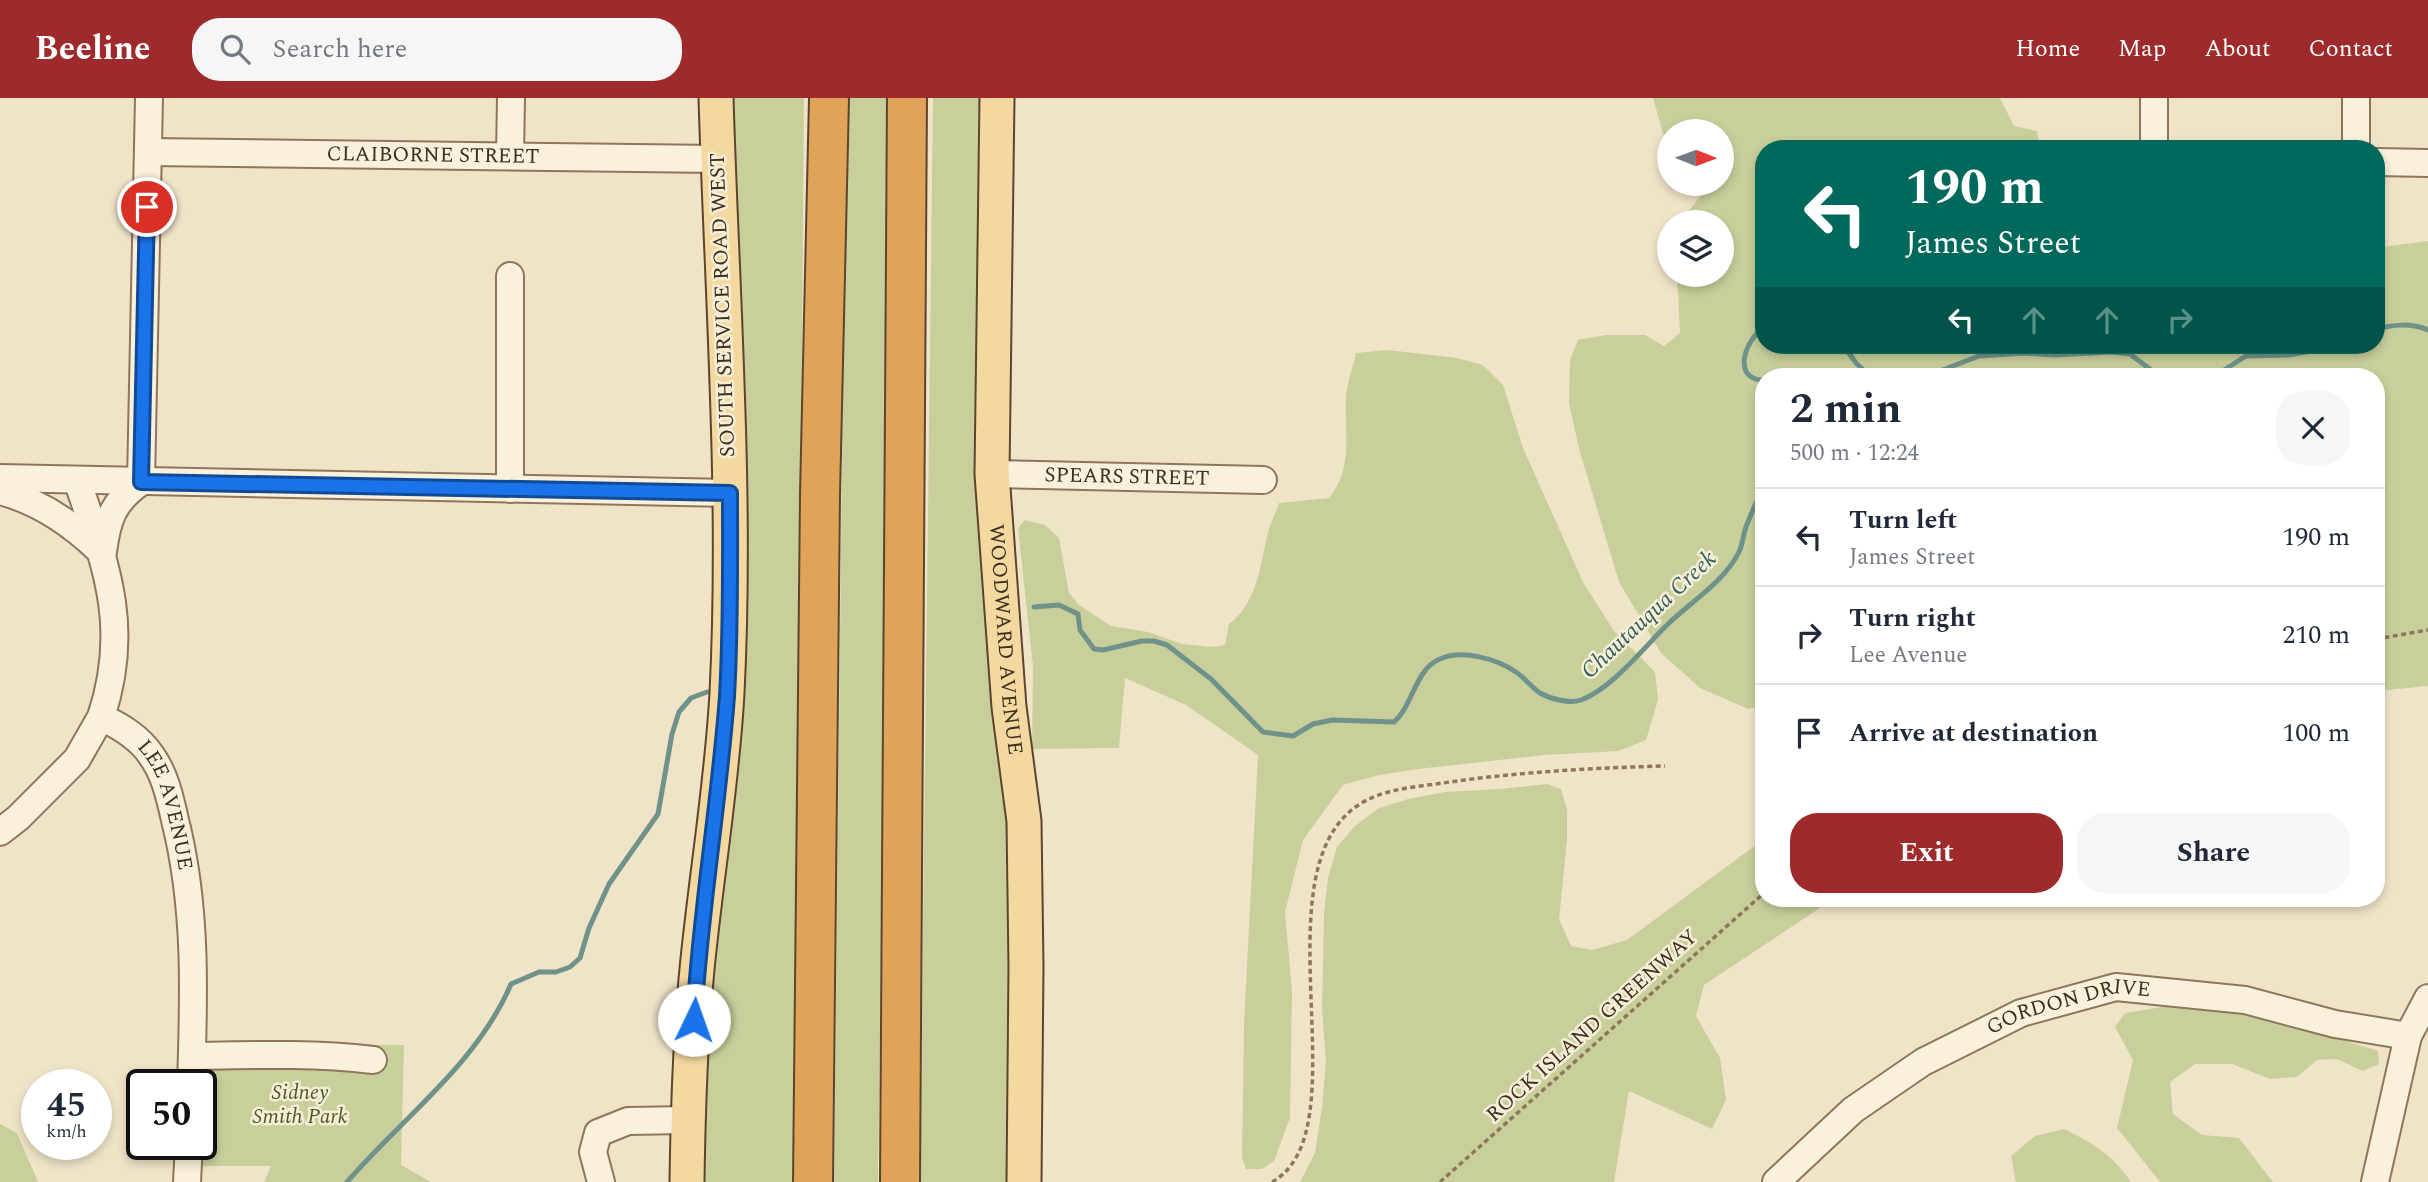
<!DOCTYPE html>
<meta charset="utf-8">
<style>
:root{--surface:#fff;--page:#f6f6f7;--text:#1f2937;--muted:#747a83;--line:#e0e1e3;--accent:#9e2a2b}
body{margin:0;font-family:Spectral,serif;background:var(--page);color:var(--text);height:100vh;display:flex;flex-direction:column;font-size:26px;white-space:nowrap}
*{box-sizing:border-box;margin:0}
p{font-size:23px;color:var(--muted)}
.icon{flex:none;width:38px;height:38px;fill:none;stroke:currentColor;stroke-width:2;stroke-linecap:round;stroke-linejoin:round}
.map{position:relative;flex:1;overflow:hidden}
.sheet{position:absolute;left:1755px;top:270px;width:630px;height:539px;display:flex;flex-direction:column;background:var(--surface);border-radius:28px;box-shadow:0 4px 10px #0003}
.sheet>*{flex:none}
.top-card{position:absolute;left:1755px;top:42px;width:630px;height:214px;border-radius:28px;box-shadow:0 4px 10px #0003;background:#00695c;color:#fff;overflow:hidden}
.needle{width:46px;rotate:91deg}
.tools{position:absolute;left:1657px;top:21px;display:grid;gap:14px}
.tools a{display:grid;place-items:center;width:77px;height:77px;border-radius:50%;background:var(--surface);box-shadow:0 4px 10px #0003;font-size:35px}
.speed{position:absolute;left:21px;top:971px;display:flex;gap:14px;font-size:35px;font-weight:700;text-align:center}
.speed>*{display:grid;place-content:center;width:91px;height:91px;border-radius:50%;background:var(--surface);box-shadow:0 4px 10px #0003;line-height:1}
.speed small{font-size:18px;font-weight:400}
.speed .limit{border:4px solid #111;border-radius:10px;background:#fff;color:#111}
.pin{position:absolute;display:grid;place-items:center;width:60px;height:60px;color:#fff;margin:-30px;border:4px solid #fff;border-radius:50%;box-shadow:0 2px 7px #0007}
.me{position:absolute;width:77px;margin:-38px;rotate:3deg;stroke-linejoin:round;filter:drop-shadow(0 0 5px #0008)}
.turn{display:flex;align-items:center;gap:24px;height:147px;padding:0 35px;font-size:32px}
.turn .icon{width:91px;height:91px;stroke-width:2.5}
.turn b{display:block;font-size:49px;line-height:60px}
.lanes{display:flex;align-items:center;height:66px;padding:0 35px;background:#0003;justify-content:center;gap:35px;direction:ltr}
.lanes .off{opacity:.35}
.round{display:grid;place-items:center;flex:none;width:74px;height:74px;border-radius:28px;background:var(--page)}
.headline{display:flex;align-items:center;justify-content:space-between;height:119px;padding:0 35px}
h1{font-size:42px;font-weight:700;line-height:52px}
.cta{display:flex;gap:14px;margin-top:auto;padding:14px 35px}
.cta a{flex:1;height:80px;border-radius:28px;background:var(--accent);color:#fff;font-size:28px;font-weight:700;line-height:80px;text-align:center}
.cta a+a{background:var(--page);color:var(--text)}
ul{padding:0;list-style:none}
li{display:flex;align-items:center;gap:21px;height:98px;padding:0 35px;border-top:2px solid var(--line)}
li div{flex:1}
li b{display:block;font-size:26px}
li em{font-style:normal}
header{display:flex;align-items:center;gap:42px;box-sizing:border-box;height:98px;padding:0 35px;background:var(--accent);color:#fff}
header strong{font-size:33px}
nav{display:flex;gap:38px;margin-inline-start:auto;font-size:24px}
.search{width:490px;height:63px;background:var(--page);display:flex;align-items:center;gap:18px;box-sizing:border-box;padding:0 24px;border-radius:28px;color:var(--muted);font-size:26px}
.map>svg:first-child{display:block}
.green{fill:#c9cf9b}
.lines{fill:none;stroke-linecap:round;stroke-linejoin:round}
.stream{stroke:#6f938a;stroke-width:5}
.minor-casing{stroke:#8d765c;stroke-width:30}
.major-casing{stroke:#5b4430;stroke-width:37}
.highway-casing{stroke:#5b4430;stroke-width:42}
.path{stroke:#8d765c;stroke-width:3.5;stroke-dasharray:5 3.5;stroke-linecap:butt}
.minor{stroke:#faf1dc;stroke-width:26}
.major{stroke:#f3d9a0;stroke-width:33}
.highway{stroke:#e0a458;stroke-width:38}
.route-casing{stroke:#114b97;stroke-width:18}
.route{stroke:#1a73e8;stroke-width:12}
.labels{text-anchor:middle;dominant-baseline:central;stroke-width:5;stroke-linejoin:round;paint-order:stroke}
.street-label{font-size:21px;fill:#3d2e20;stroke:#f7eed8}
.park-label{font-size:21px;font-style:italic;fill:#4d5a26;stroke:#f7eed8}
.water-label{font-size:23px;font-style:italic;fill:#2f5d5a;stroke:#f7eed8}
</style>
<header>
<strong>Beeline</strong>
<div class="search"><svg class="icon" aria-label="search" viewBox="0 0 24 24"><circle cx="10" cy="10" r="6"/><path d="M15 15l6 6"/></svg>Search here</div>
<nav><a>Home</a><a>Map</a><a>About</a><a>Contact</a></nav>
</header>
<div class="map">
<svg width="2428" height="1084" viewBox="0 0 2428 1084">
<rect width="100%" height="100%" fill="#f0e4c8"/>
<path class="green" d="M727 0H804L800 507V1084H695L709 845Z
M846 0H892L878 1084H834Z
M933 0H985L1009 712 1013 1084H920Z
M1653 0H2000L2014 28 2037 33 2040 51H1764V247H2376L2377 160 2382 149 2428 143V588L2377 593 2376 278H1764V607L1748 611 1700 590 1661 555 1619 484 1580 354 1569 306 1570 262 1578 242 1606 237H1645L1664 248 1680 235 1677 177H1722V124H1675L1691 110 1706 91 1703 86H1722V33H1670L1669 56Z
M1388 252 1457 260 1483 267 1503 287 1523 350 1583 484 1614 533 1655 574 1658 602 1646 642 1619 653 1545 657 1418 671 1379 677 1343 687 1303 742 1285 814 1292 894 1290 1020 1274 1063 1262 1071H1246L1242 1059 1244 925 1258 657 1186 607 1125 580 1119 650 1032 651 1033 569 1018 430 1025 422 1045 427 1059 440 1069 495 1079 507 1111 528 1148 534 1182 546 1212 549 1225 547 1229 526C1259 504 1260 464 1269 431 1272 422 1276 413 1279 405L1329 400C1354 369 1344 335 1346 298 1347 284 1353 269 1356 255Z
M1547 686 1561 691 1567 711V742L1559 821 1571 848 1592 852 1627 842 1764 741V800H1835L1704 887 1696 918 1720 960 1726 1002 1712 1031 1629 993 1614 1084H1300L1315 1055 1322 1009 1326 964 1322 910 1324 815 1328 780 1337 749 1354 729 1377 711 1408 701 1445 694 1501 691Z
M2168 908 2215 909 2333 939 2378 953 2379 966 2363 973 2337 961 2317 962 2297 979 2270 981 2232 966H2195L2170 984 2173 1016 2202 1037 2239 1040 2273 1084H2160L2117 1030 2133 962 2115 929 2125 915Z
M202 947H404L401 1067 431 1084H264L271 1068H195L201 1046Z
M0 1026 17 1035 38 1084H0Z
M2064 1031C2093 1045 2113 1057 2131 1084H2016L2011 1058 2035 1038Z"/>
<g class="lines">
<path class="stream" d="M1764 230C1745 241 1731 282 1764 282
M2376 232C2392 226 2412 225 2428 232
M1843 247 1856 265 1870 278
M1927 278 1979 258 2024 255 2054 257 2111 254 2130 256 2159 278
M2207 278 2224 272 2246 258 2289 257 2343 247
M1034 509 1059 507 1078 516 1080 532 1094 551 1103 552 1142 543H1154L1167 547 1211 581 1263 634 1293 638 1313 626 1332 622 1394 624C1413 608 1415 571 1440 561 1462 551 1497 561 1516 574 1525 580 1531 589 1540 595 1551 601 1569 606 1581 602 1613 590 1644 549 1669 525 1692 503 1724 484 1739 454 1743 446 1743 437 1746 429 1751 416 1757 401 1764 390
M347 1084C402 1020 477 966 511 886L539 874H556L570 869 580 860 589 830 609 786 658 716 672 636 679 614 691 600 707 594"/>
<defs>
<g id="minor">
<path d="M2154 51V0"/>
<path d="M2356 51V0"/>
<path id="s1" d="M148 54 718 61"/>
<path d="M510 58 511 0"/>
<path d="M2376 64 2428 65"/>
<path id="s2" d="M992 376 1263 382"/>
<path d="M0 380 730 395"/>
<path id="s3" d="M77 382C106 467 131 529 101 619 120 628 139 639 151 657 165 676 170 700 175 722 197 809 194 898 191 987"/>
<path d="M510 391V178"/>
<path d="M0 393C38 403 71 425 99 452"/>
<path d="M103 454C107 422 113 403 141 384L149 0"/>
<path d="M0 734 18 720 77 661 101 619"/>
<path d="M192 958C253 957 313 955 373 962"/>
<path d="M187 1084 189 1046"/>
<path d="M601 1084 593 1054 598 1035 628 1023 687 1022"/>
<path id="s4" d="M1776 1084 1853 1012 1923 964 2021 915 2116 889 2245 902 2335 926 2408 938"/>
<path d="M2375 1084 2408 938 2428 900"/>
</g>
<g id="major">
<path id="s5" d="M997 0 992 376 1009 609 1024 723 1026 869 1024 1084"/>
<path d="M687 1084C688 1013 690 942 697 871 706 779 722 687 727 595 737 397 722 198 716 0"/>
</g>
<path id="highway" d="M813 1084 820 397 829 0
M900 1084 907 0"/>
</defs>
<use href="#minor" class="minor-casing"/>
<use href="#major" class="major-casing"/>
<use href="#highway" class="highway-casing"/>
<path class="path" d="M2376 541 2428 532
M1272 1084C1364 1033 1256 778 1357 708 1381 691 1415 689 1443 685 1517 674 1591 670 1665 668
M1440 1084 1764 795"/>
<use href="#minor" class="minor"/>
<use href="#major" class="major"/>
<use href="#highway" class="highway"/>
</g>
<g class="lines">
<defs>
<path id="route" d="M147 109 141 384 730 395C730 463 731 531 727 598 719 707 700 814 694 922"/>
</defs>
<use href="#route" class="route-casing"/>
<use href="#route" class="route"/>
</g>
<g class="labels">
<g class="street-label">
<text stroke="none"><textPath href="#s1" startOffset="285">CLAIBORNE STREET</textPath></text>
<text transform="translate(723 207) rotate(-92)">SOUTH SERVICE ROAD WEST</text>
<text stroke="none"><textPath href="#s2" startOffset="135">SPEARS STREET</textPath></text>
<text stroke="none"><textPath href="#s5" startOffset="542">WOODWARD AVENUE</textPath></text>
<text stroke="none"><textPath href="#s3" startOffset="360">LEE AVENUE</textPath></text>
<text stroke="none"><textPath href="#s4" startOffset="348">GORDON DRIVE</textPath></text>
<text transform="translate(1592 928) rotate(-42)">ROCK ISLAND GREENWAY</text>
</g>
<g class="park-label">
<text x="300" y="995">Sidney<tspan x="300" dy="24">Smith Park</tspan></text>
</g>
<g class="water-label">
<text transform="translate(1649 517) rotate(-43)">Chautauqua Creek</text>
</g>
</g>
</svg>
<div class="tools">
<a><svg class="needle" viewBox="-14 -14 28 28"><path d="M0-13l5 13h-10z" fill="#e53935"/><path d="M0 13l5-13h-10z" fill="#747a83"/></svg></a>
<a><svg class="icon" aria-label="layers" viewBox="0 0 24 24"><path d="M12 4l9 5-9 5-9-5zM3 14l9 5 9-5"/></svg></a>
</div>
<div class="speed"><div>45<small>km/h</small></div><div class="limit">50</div></div>
<div class="pin" style="left:147px;top:109px;background:#d93025"><svg class="icon" aria-label="arrive" viewBox="0 0 24 24"><path d="M6 21V4h12l-3 4 3 4H6"/></svg></div>
<svg class="me" style="left:694px;top:922px" viewBox="-20 -20 40 40"><circle r="19" fill="#fff"/><path d="M0-13L10 11 0 6-10 11z" fill="#1a73e8"/></svg>
<div class="top-card">
<div class="turn"><svg class="icon" aria-label="left" viewBox="0 0 24 24"><path d="M17 20v-9H6M10 6l-5 5 5 5"/></svg><div><b>190 m</b>James Street</div></div>
<div class="lanes"><svg class="icon" aria-label="left" viewBox="0 0 24 24"><path d="M17 20v-9H6M10 6l-5 5 5 5"/></svg><svg class="icon off" aria-label="ahead" viewBox="0 0 24 24"><path d="M12 20V5M6 11l6-6 6 6"/></svg><svg class="icon off" aria-label="ahead" viewBox="0 0 24 24"><path d="M12 20V5M6 11l6-6 6 6"/></svg><svg class="icon off" aria-label="right" viewBox="0 0 24 24"><path d="M7 20v-9h11M14 6l5 5-5 5"/></svg></div>
</div>
<section class="sheet">
<div class="headline"><div><h1>2 min</h1><p>500 m · 12:24</p></div><a class="round"><svg class="icon" aria-label="close" viewBox="0 0 24 24"><path d="M6 6l12 12M18 6L6 18"/></svg></a></div>
<ul>
<li><svg class="icon" aria-label="left" viewBox="0 0 24 24"><path d="M17 20v-9H6M10 6l-5 5 5 5"/></svg><div><b>Turn left</b><p>James Street</p></div><em>190 m</em></li>
<li><svg class="icon" aria-label="right" viewBox="0 0 24 24"><path d="M7 20v-9h11M14 6l5 5-5 5"/></svg><div><b>Turn right</b><p>Lee Avenue</p></div><em>210 m</em></li>
<li><svg class="icon" aria-label="arrive" viewBox="0 0 24 24"><path d="M6 21V4h12l-3 4 3 4H6"/></svg><div><b>Arrive at destination</b></div><em>100 m</em></li>
</ul>
<div class="cta"><a>Exit</a><a>Share</a></div>
</section>
</div>
